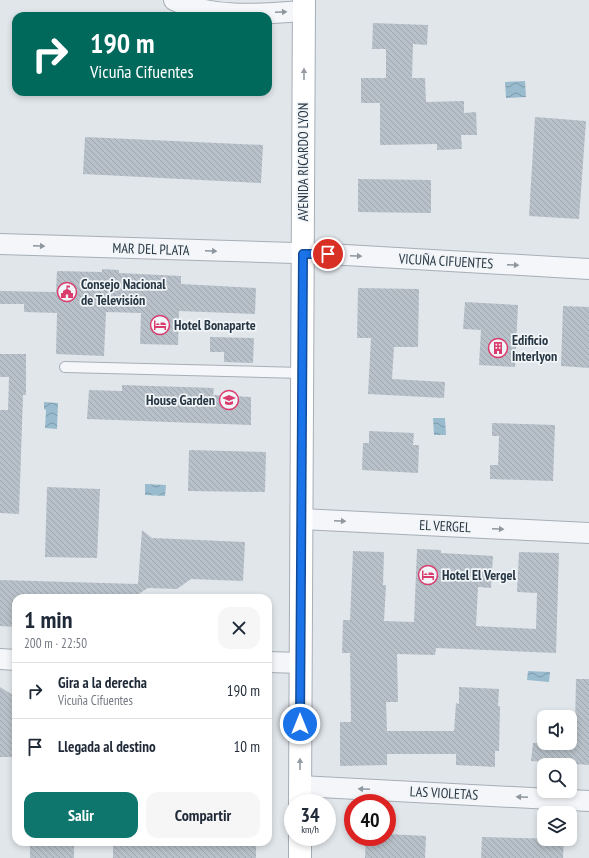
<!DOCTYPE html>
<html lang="es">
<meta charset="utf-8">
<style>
:root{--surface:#fff;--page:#f6f6f7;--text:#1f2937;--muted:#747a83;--line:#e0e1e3;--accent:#0f766e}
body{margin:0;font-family:"PT Sans Narrow",sans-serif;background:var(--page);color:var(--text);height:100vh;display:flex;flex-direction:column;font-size:15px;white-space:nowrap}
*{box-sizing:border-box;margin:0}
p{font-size:13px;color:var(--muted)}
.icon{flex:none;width:22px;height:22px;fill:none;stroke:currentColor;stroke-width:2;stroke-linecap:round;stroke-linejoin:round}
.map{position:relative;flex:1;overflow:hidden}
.side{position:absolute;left:12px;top:594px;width:260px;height:252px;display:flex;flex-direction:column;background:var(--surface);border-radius:12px;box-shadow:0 2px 6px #0003}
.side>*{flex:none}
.banner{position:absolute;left:12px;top:12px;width:260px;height:84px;border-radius:12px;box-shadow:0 2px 6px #0003;background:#00695c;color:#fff;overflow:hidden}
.controls{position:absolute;left:537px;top:710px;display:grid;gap:8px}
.controls a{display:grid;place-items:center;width:40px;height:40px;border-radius:8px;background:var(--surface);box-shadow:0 2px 6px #0003;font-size:20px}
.speed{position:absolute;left:284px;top:794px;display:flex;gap:8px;font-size:20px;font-weight:700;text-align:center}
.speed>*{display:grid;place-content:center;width:52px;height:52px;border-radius:50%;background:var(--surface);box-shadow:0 2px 6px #0003;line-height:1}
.speed small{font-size:10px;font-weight:400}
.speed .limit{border:6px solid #d22;background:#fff;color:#111}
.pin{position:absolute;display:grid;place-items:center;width:34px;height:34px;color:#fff;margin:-17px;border:2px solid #fff;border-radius:50%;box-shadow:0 1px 4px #0007}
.me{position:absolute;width:44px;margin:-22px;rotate:0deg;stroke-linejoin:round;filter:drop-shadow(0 0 3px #0008)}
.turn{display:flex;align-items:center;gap:14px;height:84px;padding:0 12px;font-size:18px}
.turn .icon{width:52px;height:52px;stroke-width:2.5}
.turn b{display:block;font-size:28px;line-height:34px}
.round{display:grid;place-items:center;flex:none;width:42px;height:42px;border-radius:12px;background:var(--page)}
.summary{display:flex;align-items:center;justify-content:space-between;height:68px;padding:0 12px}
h1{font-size:24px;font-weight:800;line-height:30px}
.button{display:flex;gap:8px;margin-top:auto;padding:8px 12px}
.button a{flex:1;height:46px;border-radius:12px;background:var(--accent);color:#fff;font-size:16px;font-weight:800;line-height:46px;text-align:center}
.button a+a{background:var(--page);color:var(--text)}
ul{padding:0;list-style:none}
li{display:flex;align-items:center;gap:12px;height:56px;padding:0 12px;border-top:1px solid var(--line)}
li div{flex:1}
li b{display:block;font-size:15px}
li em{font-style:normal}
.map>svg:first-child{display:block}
.water{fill:url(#water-waves)}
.building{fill:url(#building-back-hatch)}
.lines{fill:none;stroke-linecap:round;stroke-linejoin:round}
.lane-casing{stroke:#a6aeb6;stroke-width:12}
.street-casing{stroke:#a6aeb6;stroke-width:22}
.secondary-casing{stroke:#a6aeb6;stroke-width:24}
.lane{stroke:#f4f6f9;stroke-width:10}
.street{stroke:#f4f6f9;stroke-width:20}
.secondary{stroke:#fff;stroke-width:22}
.oneway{fill:#8e969e}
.oneway2{fill:#949ba2}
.route-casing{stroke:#114b97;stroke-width:10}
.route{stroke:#1a73e8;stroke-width:7}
.labels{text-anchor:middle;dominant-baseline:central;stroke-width:3.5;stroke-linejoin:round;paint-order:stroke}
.street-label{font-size:14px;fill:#283744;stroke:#f1f5f8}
.poi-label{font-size:14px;font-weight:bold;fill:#283744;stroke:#f1f5f8;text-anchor:start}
</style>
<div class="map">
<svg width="589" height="858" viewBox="0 0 589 858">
<defs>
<pattern id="water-waves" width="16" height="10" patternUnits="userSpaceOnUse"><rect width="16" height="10" fill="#99bbce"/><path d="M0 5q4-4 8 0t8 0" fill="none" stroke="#7d99a9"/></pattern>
<pattern id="building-back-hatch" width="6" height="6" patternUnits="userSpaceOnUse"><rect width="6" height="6" fill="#b8c1c9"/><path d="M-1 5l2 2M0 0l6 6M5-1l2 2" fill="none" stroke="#9ea6ae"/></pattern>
</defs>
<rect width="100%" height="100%" fill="#e1e6eb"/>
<path class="water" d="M525 81 526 97 506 98 505 82Z
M44 402 58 403 57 429 45 428 46 410 44 409Z
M433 418H445L446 435H434Z
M145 484 166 485 165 496 145 495Z
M528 671 550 672 549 682 527 680Z"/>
<path class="building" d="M373 23 428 25 427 45 413 44 412 78H425L426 102 464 101V113L476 112 477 135H461L462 149 437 150V144L380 145V103H361V78H386V49H372Z
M535 117 586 121 579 219 529 216Z
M85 137 263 145 261 183 83 174Z
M358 179 431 180V213L358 212Z
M102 269 119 270V273L181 276V284L256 288 255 314 179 311 178 345 140 344 141 313 106 312 104 356 56 354 57 313 24 312V304H0V291L56 292 57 271 102 272Z
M358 288 419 289 418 347H394L392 379 445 382 444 398 368 394 371 338H357Z
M465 302 518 305 515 367 479 365 481 330 463 329Z
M563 306 589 307V368L561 366Z
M210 337 254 338 253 363 224 362V352H210Z
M0 354H26V395H23L19 514 0 513V410H8L9 377H0Z
M122 385 214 388 213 395 251 397V425L87 419 89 390 122 391Z
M492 423 555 425 553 481 490 479V465H498L499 436H492Z
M369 431 414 433 413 445H419L418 473 362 470 363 443H369Z
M189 450 266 452 265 492 188 491Z
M47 487 100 489 97 558 45 557Z
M142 530 152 538 245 542 243 581 191 579 177 589 148 588 132 598H16V627L0 626V580L138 584Z
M417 549 441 550V553L493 556 491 588 478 587 476 626 536 629 537 593 517 592 519 552 559 553 556 653 436 648 435 655 397 654 398 702H386L387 731H454L456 703 459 704V687L499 689 498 706H500L499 751H495V767L456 765V754H387V765L340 766V722H351L350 653H342L343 620H350L353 551 384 552 383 585H386L384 621 414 622Z
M576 679H589V765L531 761 533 743H570V728H575Z
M0 687 16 697V757H0Z
M387 834 426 836 425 858H365L366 837H387Z
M482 837 564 839 563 858H481Z
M30 842H74V858H30Z
M113 842H256V858H113Z"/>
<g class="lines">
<defs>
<path id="lane" d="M65 367 302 373"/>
<path id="street" d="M174 0C213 19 262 14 304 11
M0 244 328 254 589 269
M301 519 589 533
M0 659 16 660
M268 662 301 663
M300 786 589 801"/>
<path id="secondary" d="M300 803 304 0
M300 858V837"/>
</defs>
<use href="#lane" class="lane-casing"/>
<use href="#street" class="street-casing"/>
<use href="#secondary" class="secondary-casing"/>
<use href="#lane" class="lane"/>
<use href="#street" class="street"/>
<use href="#secondary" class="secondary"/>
</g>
<defs><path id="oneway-solid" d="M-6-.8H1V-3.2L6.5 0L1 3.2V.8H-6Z"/></defs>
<g class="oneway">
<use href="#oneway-solid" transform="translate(281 12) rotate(-3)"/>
<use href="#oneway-solid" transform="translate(39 246) rotate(2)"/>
<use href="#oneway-solid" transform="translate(211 251) rotate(2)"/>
<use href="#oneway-solid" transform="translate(356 256) rotate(3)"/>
<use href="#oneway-solid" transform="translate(513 265) rotate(3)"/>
<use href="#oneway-solid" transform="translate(340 521) rotate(3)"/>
<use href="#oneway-solid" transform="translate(498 529) rotate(3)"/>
<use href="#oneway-solid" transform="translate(364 789) rotate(-177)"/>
<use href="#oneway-solid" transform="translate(522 797) rotate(-177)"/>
</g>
<g class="oneway2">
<use href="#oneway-solid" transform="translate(304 74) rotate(-90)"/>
<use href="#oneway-solid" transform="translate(300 764) rotate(-90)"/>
</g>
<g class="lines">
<defs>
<path id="route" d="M300 724 303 254H328"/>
</defs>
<use href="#route" class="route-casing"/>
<use href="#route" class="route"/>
</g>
<defs>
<symbol id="civic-ring" viewBox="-11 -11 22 22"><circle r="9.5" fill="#f1f5f8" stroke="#da3c6e" stroke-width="1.5"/><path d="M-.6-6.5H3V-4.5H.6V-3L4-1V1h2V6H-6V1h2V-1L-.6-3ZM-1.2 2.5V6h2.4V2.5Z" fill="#da3c6e"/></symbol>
<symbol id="hotel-ring" viewBox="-11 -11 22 22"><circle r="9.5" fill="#f1f5f8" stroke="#da3c6e" stroke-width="1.5"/><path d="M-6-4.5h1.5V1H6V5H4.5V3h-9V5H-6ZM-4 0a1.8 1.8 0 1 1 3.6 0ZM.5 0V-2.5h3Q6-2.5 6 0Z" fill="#da3c6e"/></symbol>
<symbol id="building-ring" viewBox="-11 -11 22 22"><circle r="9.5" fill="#f1f5f8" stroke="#da3c6e" stroke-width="1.5"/><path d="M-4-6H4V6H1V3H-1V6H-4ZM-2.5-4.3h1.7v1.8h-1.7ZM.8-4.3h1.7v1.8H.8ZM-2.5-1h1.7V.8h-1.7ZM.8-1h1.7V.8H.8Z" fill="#da3c6e"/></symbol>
<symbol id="school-ring" viewBox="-11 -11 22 22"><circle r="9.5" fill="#f1f5f8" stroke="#da3c6e" stroke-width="1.5"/><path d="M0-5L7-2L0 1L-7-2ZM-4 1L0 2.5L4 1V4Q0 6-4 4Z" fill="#da3c6e"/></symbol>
</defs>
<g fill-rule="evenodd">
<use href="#civic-ring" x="56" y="281" width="22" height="22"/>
<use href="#hotel-ring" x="149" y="314" width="22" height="22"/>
<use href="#building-ring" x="487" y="337" width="22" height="22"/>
<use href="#school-ring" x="218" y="389" width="22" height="22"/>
<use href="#hotel-ring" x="417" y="564" width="22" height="22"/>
</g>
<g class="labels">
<g class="street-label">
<text transform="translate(303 162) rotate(-90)">AVENIDA RICARDO LYON</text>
<text transform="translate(151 249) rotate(2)">MAR DEL PLATA</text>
<text transform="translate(446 261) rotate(3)">VICUÑA CIFUENTES</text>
<text transform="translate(445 526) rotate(3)">EL VERGEL</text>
<text transform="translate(444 793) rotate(3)">LAS VIOLETAS</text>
</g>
<g class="poi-label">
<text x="81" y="284">Consejo Nacional<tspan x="81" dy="16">de Televisión</tspan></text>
<text x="174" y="325">Hotel Bonaparte</text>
<text x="512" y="340">Edificio<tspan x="512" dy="16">Interlyon</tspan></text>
<text x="215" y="400" text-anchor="end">House Garden</text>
<text x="442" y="575">Hotel El Vergel</text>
</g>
</g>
</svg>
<div class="controls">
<a><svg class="icon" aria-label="sound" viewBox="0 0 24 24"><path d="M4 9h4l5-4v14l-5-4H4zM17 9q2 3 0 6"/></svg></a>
<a><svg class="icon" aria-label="search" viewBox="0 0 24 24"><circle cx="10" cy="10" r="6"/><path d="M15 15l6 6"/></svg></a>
<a><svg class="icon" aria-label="layers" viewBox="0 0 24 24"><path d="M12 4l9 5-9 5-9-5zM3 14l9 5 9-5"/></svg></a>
</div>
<div class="speed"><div>34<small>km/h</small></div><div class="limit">40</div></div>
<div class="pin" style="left:328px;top:254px;background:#d93025"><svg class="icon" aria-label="arrive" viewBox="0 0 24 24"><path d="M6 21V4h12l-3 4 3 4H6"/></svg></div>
<svg class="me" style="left:300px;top:724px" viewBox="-20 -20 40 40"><circle r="17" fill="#1a73e8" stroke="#fff" stroke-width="3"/><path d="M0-11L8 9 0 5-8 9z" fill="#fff"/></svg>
<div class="banner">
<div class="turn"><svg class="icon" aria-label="right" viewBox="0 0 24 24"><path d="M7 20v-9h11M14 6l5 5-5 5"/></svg><div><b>190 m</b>Vicuña Cifuentes</div></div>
</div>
<section class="side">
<div class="summary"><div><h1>1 min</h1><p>200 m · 22:50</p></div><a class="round"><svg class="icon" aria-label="close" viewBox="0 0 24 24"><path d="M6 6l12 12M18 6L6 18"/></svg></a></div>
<ul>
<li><svg class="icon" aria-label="right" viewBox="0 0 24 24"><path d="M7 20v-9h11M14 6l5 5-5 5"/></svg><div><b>Gira a la derecha</b><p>Vicuña Cifuentes</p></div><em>190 m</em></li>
<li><svg class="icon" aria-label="arrive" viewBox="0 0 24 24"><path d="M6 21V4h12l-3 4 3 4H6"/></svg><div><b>Llegada al destino</b></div><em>10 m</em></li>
</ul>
<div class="button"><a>Salir</a><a>Compartir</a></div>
</section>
</div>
